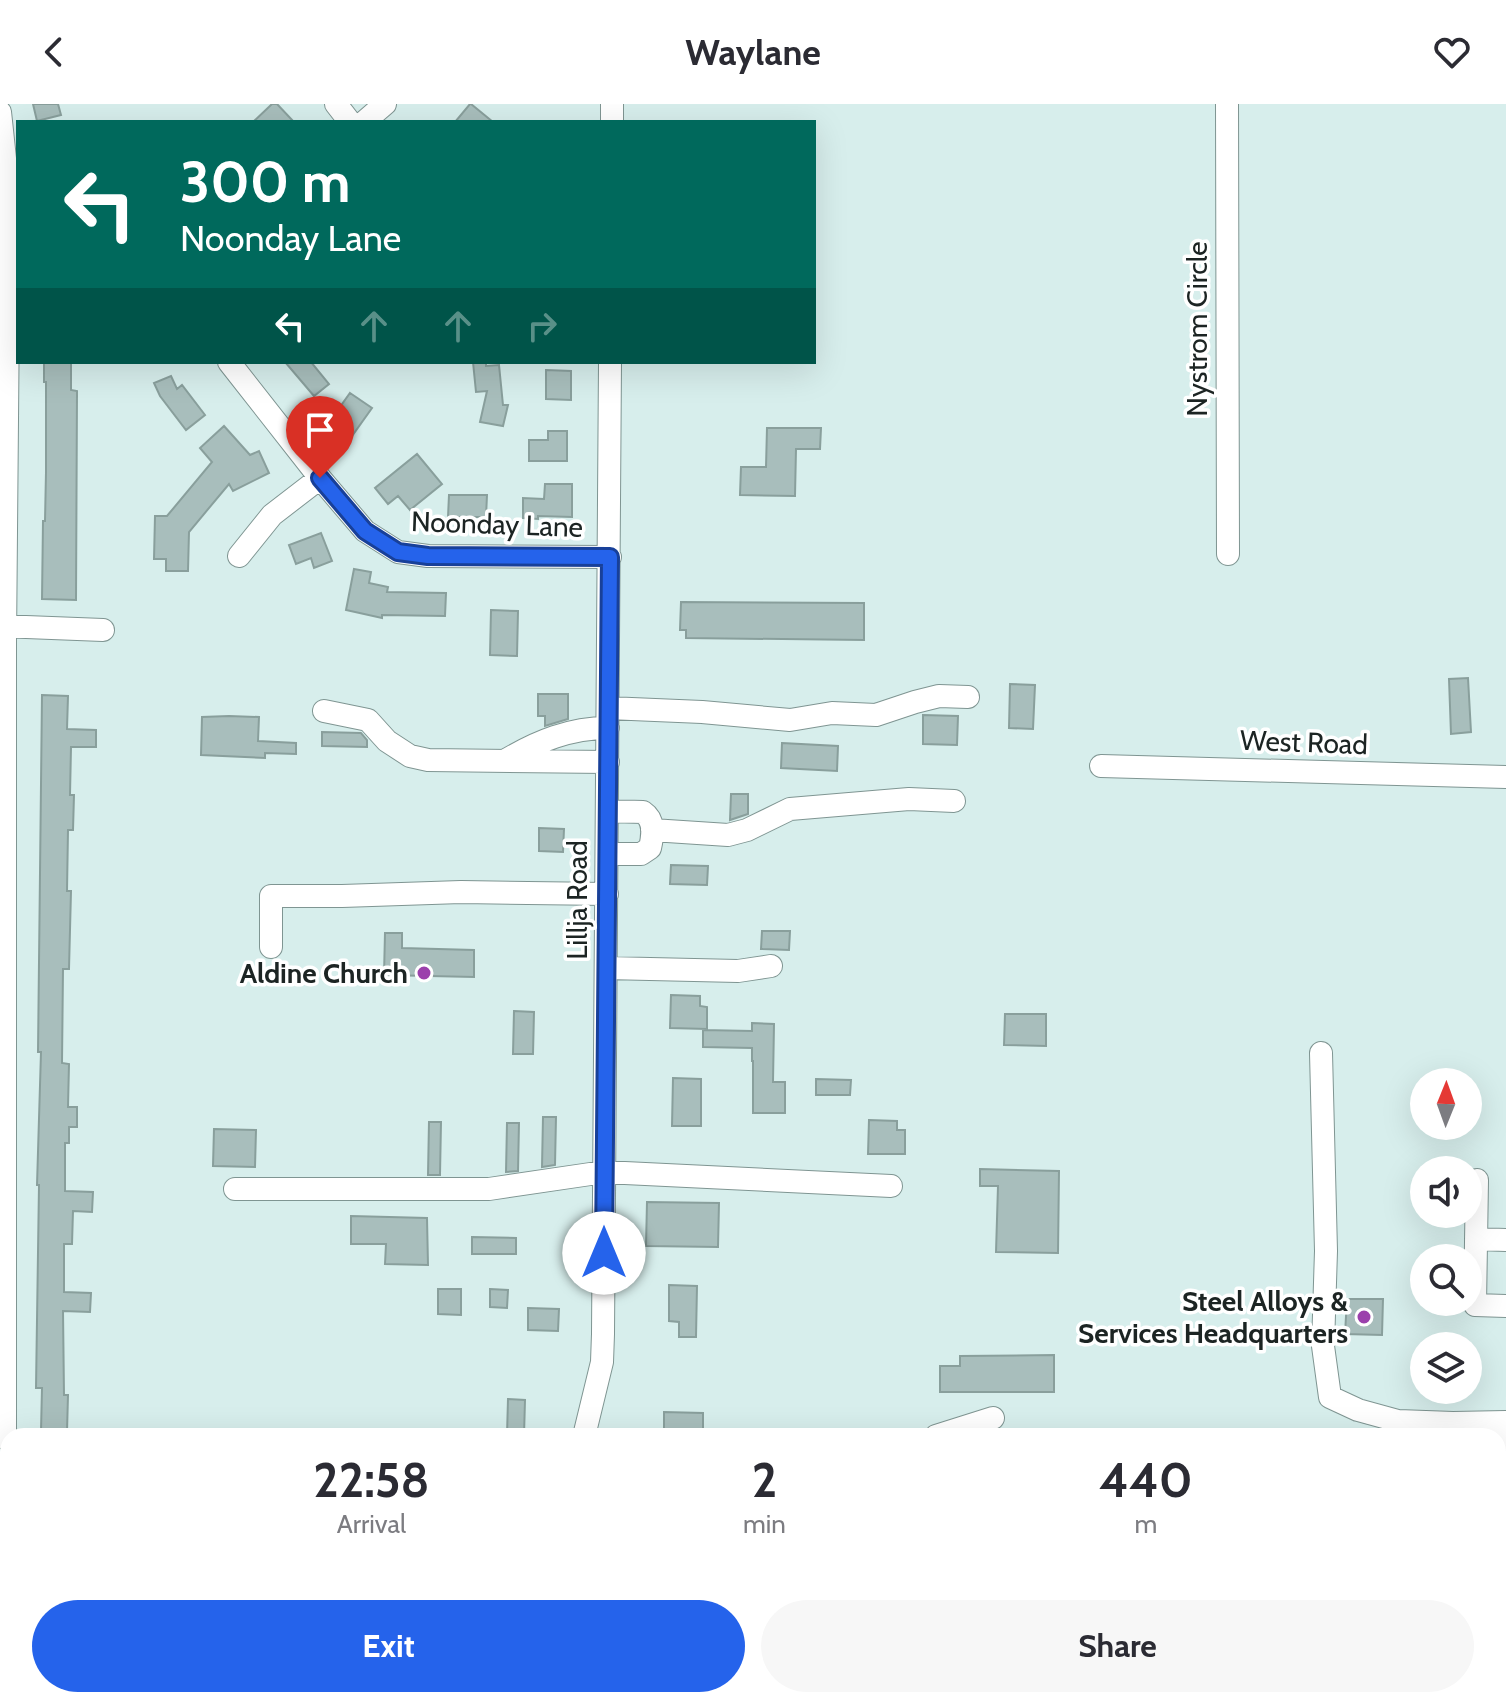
<!DOCTYPE html>
<style>
:root{--surface:#fff;--page:#f7f7f7;--text:#2b2b33;--muted:#7c7c81;--accent:#2563eb}
body{margin:0;font-family:Cabin,sans-serif;background:var(--page);color:var(--text);height:100vh;display:flex;flex-direction:column;font-size:30px;white-space:nowrap}
*{box-sizing:border-box;margin:0}
p{font-size:26px;color:var(--muted)}
.icon{flex:none;width:44px;height:44px;fill:none;stroke:currentColor;stroke-width:2;stroke-linecap:round;stroke-linejoin:round}
.map{position:relative;flex:1;overflow:hidden}
.details{position:absolute;left:0px;top:1324px;width:1506px;height:280px;display:flex;flex-direction:column;background:var(--surface);border-radius:24px 24px 0 0;box-shadow:0 8px 32px #0002}
.details>*{flex:none}
.hud{position:absolute;left:16px;top:16px;width:800px;height:244px;border-radius:0px;box-shadow:0 8px 32px #0002;background:#00695c;color:#fff;overflow:hidden}
.needle{width:52px;rotate:1deg}
.fabs{position:absolute;left:1410px;top:964px;display:grid;gap:16px}
.fabs a{display:grid;place-items:center;width:72px;height:72px;border-radius:50%;background:var(--surface);box-shadow:0 8px 32px #0002;font-size:40px}
.pin{position:absolute;display:grid;place-items:center;width:68px;height:68px;color:#fff;margin:-82px -34px;border-radius:50% 50% 50% 0;rotate:-45deg;box-shadow:0 0 8px #0007}
.pin .icon{rotate:45deg}
.me{position:absolute;width:88px;margin:-44px;rotate:0deg;stroke-linejoin:round;filter:drop-shadow(0 0 6px #0008)}
.turn{display:flex;align-items:center;gap:28px;height:168px;padding:0 32px;font-size:36px}
.turn .icon{width:104px;height:104px;stroke-width:2.5}
.turn b{display:block;font-size:56px;line-height:68px}
.lanes{display:flex;align-items:center;height:76px;padding:0 32px;background:#0003;justify-content:center;gap:40px;direction:ltr}
.lanes .off{opacity:.35}
.eta{display:flex;justify-content:space-evenly;align-items:center;height:136px;text-align:center}
.eta b{font-size:48px;font-weight:700;line-height:56px}
.action{display:flex;gap:16px;margin-top:auto;padding:16px 32px}
.action a{flex:1;height:92px;border-radius:48px;background:var(--accent);color:#fff;font-size:32px;font-weight:700;line-height:92px;text-align:center}
.action a+a{background:var(--page);color:var(--text)}
header{display:flex;justify-content:space-between;align-items:center;height:104px;padding:0 32px;background:var(--surface);font-size:36px;font-weight:700}
.map>svg:first-child{display:block}
.lines{fill:none;stroke-linecap:round;stroke-linejoin:round}
.stream{stroke:#83bab5;stroke-width:5}
.building{fill:#a8bebc;stroke:#899f9c;stroke-width:2}
.minor-casing{stroke:#7f9592;stroke-width:24}
.minor{stroke:#fff;stroke-width:22}
.route-casing{stroke:#184099;stroke-width:20}
.route{stroke:#2563eb;stroke-width:14}
.poi-dot{fill:#9b40ac;stroke:#fff;stroke-width:3}
.labels{text-anchor:middle;dominant-baseline:central;stroke-width:7;stroke-linejoin:round;paint-order:stroke}
.street-label{font-size:28px;fill:#1c2423;stroke:#fff}
.poi-label{font-size:28px;font-weight:bold;fill:#1c2423;stroke:#fff;text-anchor:end}
</style>
<header><svg class="icon" aria-label="back" viewBox="0 0 24 24"><path d="M15 5l-7 7 7 7"/></svg>Waylane<svg class="icon" aria-label="heart" viewBox="0 0 24 24"><path d="M12 20l-8-8c-3-5 5-10 8-4 3-6 11-1 8 4z"/></svg></header>
<div class="map">
<svg width="1506" height="1604" viewBox="0 0 1506 1604">
<rect width="100%" height="100%" fill="#d7eeec"/>
<g class="lines">
<path class="stream" d="M0 1474H8"/>
</g>
<path class="building" d="M33 0H58L61 11 37 17Z
M272 0H277L294 18H253Z
M470 0H471L493 18H455Z
M44 258H71V286L77 287 76 496 42 495 43 417H45L46 368V278H44Z
M285 258H311L329 280 314 292Z
M473 258H486V262L499 261 503 301H508L503 322 480 318 487 287 476 288Z
M546 266 571 267V296L546 295Z
M171 272 177 285 182 281 205 311 186 326 160 292 154 279Z
M350 289 372 304 352 332 330 317Z
M224 322 250 351 259 347 269 369 233 387 229 380 189 428 188 467H166V455H154L155 412H167L212 358 200 344Z
M767 324H821L820 345H796L795 392 740 391 741 363H766Z
M548 327H567V357H529V336H548Z
M417 350 442 380 410 406 398 392 388 400 375 384Z
M545 380H572V413L538 412V415L523 414V394L544 395Z
M449 391H487L486 413H448Z
M321 429 332 457 314 464 311 454 296 460 289 441Z
M354 465 371 468 369 479 388 483 387 488 446 489 445 512 382 511V514L346 506Z
M681 498 864 499V536L686 534V526H680Z
M491 506 518 507 517 552 490 551Z
M1468 574 1471 628 1451 630 1449 575Z
M1010 580 1035 581 1033 625 1009 624Z
M538 590H568V615L545 622V612H538Z
M42 591 68 592 67 625 96 626V643H71L70 691H74L73 726H68L67 787H71L69 865H63L62 959 69 960 68 1003H77V1023H69V1039H65V1087L93 1088 92 1108 73 1107 72 1140H64V1188L91 1189 90 1208 63 1207 64 1291H68L67 1328 41 1327 42 1284H36L39 1081H37L41 948H38Z
M923 611 958 612 957 641 923 640Z
M229 612 259 613 258 637 296 639V650L265 649V654L201 651 202 613Z
M322 628 361 629 367 636V643L322 642Z
M782 639 838 642 837 667 781 664Z
M731 690H748V710L730 716Z
M539 724 564 725 563 748 539 747Z
M671 761 708 762 707 781 670 780Z
M762 827H790L789 846 761 845Z
M385 829H402V844L474 846V873L384 871Z
M671 891 700 892V902L707 903V925L670 924Z
M514 907 534 908 533 950H513Z
M1005 910H1046V942L1004 941Z
M752 919 774 920 773 978H785V1009H753V957H752V944L703 943V926L752 927Z
M673 974 701 975V1022H672Z
M816 975 851 976 850 991H816Z
M543 1013H556L555 1061 542 1063Z
M869 1016 897 1017V1026H905V1050H868Z
M429 1018H441L440 1071H428Z
M507 1019H519L518 1067 506 1068Z
M214 1025 256 1026 255 1063 213 1062Z
M980 1065 1059 1067 1058 1149 996 1148 998 1082H980Z
M647 1098 719 1099 718 1143 646 1142Z
M351 1112 427 1114 428 1161 385 1160 386 1140H351Z
M472 1133 516 1134V1150H472Z
M669 1181 697 1182 696 1233H679V1218L669 1217Z
M438 1185H461V1211L438 1210Z
M490 1185 508 1186 507 1204 490 1203Z
M1347 1195H1383L1382 1231 1345 1230Z
M528 1204 559 1205 558 1227 528 1226Z
M1054 1251V1288H940V1262H960V1252Z
M508 1295 525 1296 524 1332 507 1331Z
M664 1308 703 1309V1332H664Z"/>
<g class="lines">
<defs>
<path id="minor" d="M336 0 350 18
M1227 0 1228 450
M0 8 9 92 5 539V1334
M364 18 385 0
M612 18V0
M229 258 320 374 365 427 398 448 428 452 610 453
M239 452 272 411 320 374
M0 522 103 526
M608 604 702 608 790 616 832 609 876 611 915 598 939 592 968 593
M324 607 368 616 387 637 410 652 428 656 608 658
M506 656C538 637 570 624 608 624
M1101 662 1506 673
M652 726 728 731 747 726 790 705 909 695 954 697
M607 750H641L650 744C653 731 655 716 643 708L607 707
M271 843V792H342L461 788 607 790
M606 864 738 867 771 862
M1321 949 1326 1147 1323 1242 1330 1293 1358 1306 1398 1317 1453 1319 1506 1318
M1477 1076 1475 1201 1506 1202
M235 1085H489L604 1068 891 1082
M1476 1135 1506 1136
M584 1332 602 1258 603 1230 610 258
M936 1332 993 1314
M1498 1542 1506 1330
M1274 1596V1604
M513 1604V1596
M535 1604V1596
M842 1604V1596
M1058 1604V1596
M1495 1604V1596"/>
</defs>
<use href="#minor" class="minor-casing"/>
<use href="#minor" class="minor"/>
</g>
<g class="lines">
<defs>
<path id="route" d="M320 374 365 427 398 448 428 452 610 453 604 1149"/>
</defs>
<use href="#route" class="route-casing"/>
<use href="#route" class="route"/>
</g>
<g class="poi-dot">
<circle cx="424" cy="869" r="8"/>
<circle cx="1364" cy="1213" r="8"/>
</g>
<g class="labels">
<g class="street-label">
<text transform="translate(1197 225) rotate(-90)">Nystrom Circle</text>
<text transform="translate(497 420) rotate(2)">Noonday Lane</text>
<text transform="translate(1304 638) rotate(2)">West Road</text>
<text transform="translate(577 796) rotate(-90)">Lillja Road</text>
</g>
<g class="poi-label">
<text x="408" y="869">Aldine Church</text>
<text x="1348" y="1197">Steel Alloys &amp;<tspan x="1348" dy="32">Services Headquarters</tspan></text>
</g>
</g>
</svg>
<div class="fabs">
<a><svg class="needle" viewBox="-14 -14 28 28"><path d="M0-13l5 13h-10z" fill="#e53935"/><path d="M0 13l5-13h-10z" fill="#7c7c81"/></svg></a>
<a><svg class="icon" aria-label="sound" viewBox="0 0 24 24"><path d="M4 9h4l5-4v14l-5-4H4zM17 9q2 3 0 6"/></svg></a>
<a><svg class="icon" aria-label="search" viewBox="0 0 24 24"><circle cx="10" cy="10" r="6"/><path d="M15 15l6 6"/></svg></a>
<a><svg class="icon" aria-label="layers" viewBox="0 0 24 24"><path d="M12 4l9 5-9 5-9-5zM3 14l9 5 9-5"/></svg></a>
</div>
<div class="pin" style="left:320px;top:374px;background:#d93025"><svg class="icon" aria-label="arrive" viewBox="0 0 24 24"><path d="M6 21V4h12l-3 4 3 4H6"/></svg></div>
<svg class="me" style="left:604px;top:1149px" viewBox="-20 -20 40 40"><circle r="19" fill="#fff"/><path d="M0-13L10 11 0 6-10 11z" fill="#2563eb"/></svg>
<div class="hud">
<div class="turn"><svg class="icon" aria-label="left" viewBox="0 0 24 24"><path d="M17 20v-9H6M10 6l-5 5 5 5"/></svg><div><b>300 m</b>Noonday Lane</div></div>
<div class="lanes"><svg class="icon" aria-label="left" viewBox="0 0 24 24"><path d="M17 20v-9H6M10 6l-5 5 5 5"/></svg><svg class="icon off" aria-label="ahead" viewBox="0 0 24 24"><path d="M12 20V5M6 11l6-6 6 6"/></svg><svg class="icon off" aria-label="ahead" viewBox="0 0 24 24"><path d="M12 20V5M6 11l6-6 6 6"/></svg><svg class="icon off" aria-label="right" viewBox="0 0 24 24"><path d="M7 20v-9h11M14 6l5 5-5 5"/></svg></div>
</div>
<section class="details">
<div class="eta">
<div><b>22:58</b><p>Arrival</p></div>
<div><b>2</b><p>min</p></div>
<div><b>440</b><p>m</p></div>
</div>
<div class="action"><a>Exit</a><a>Share</a></div>
</section>
</div>
